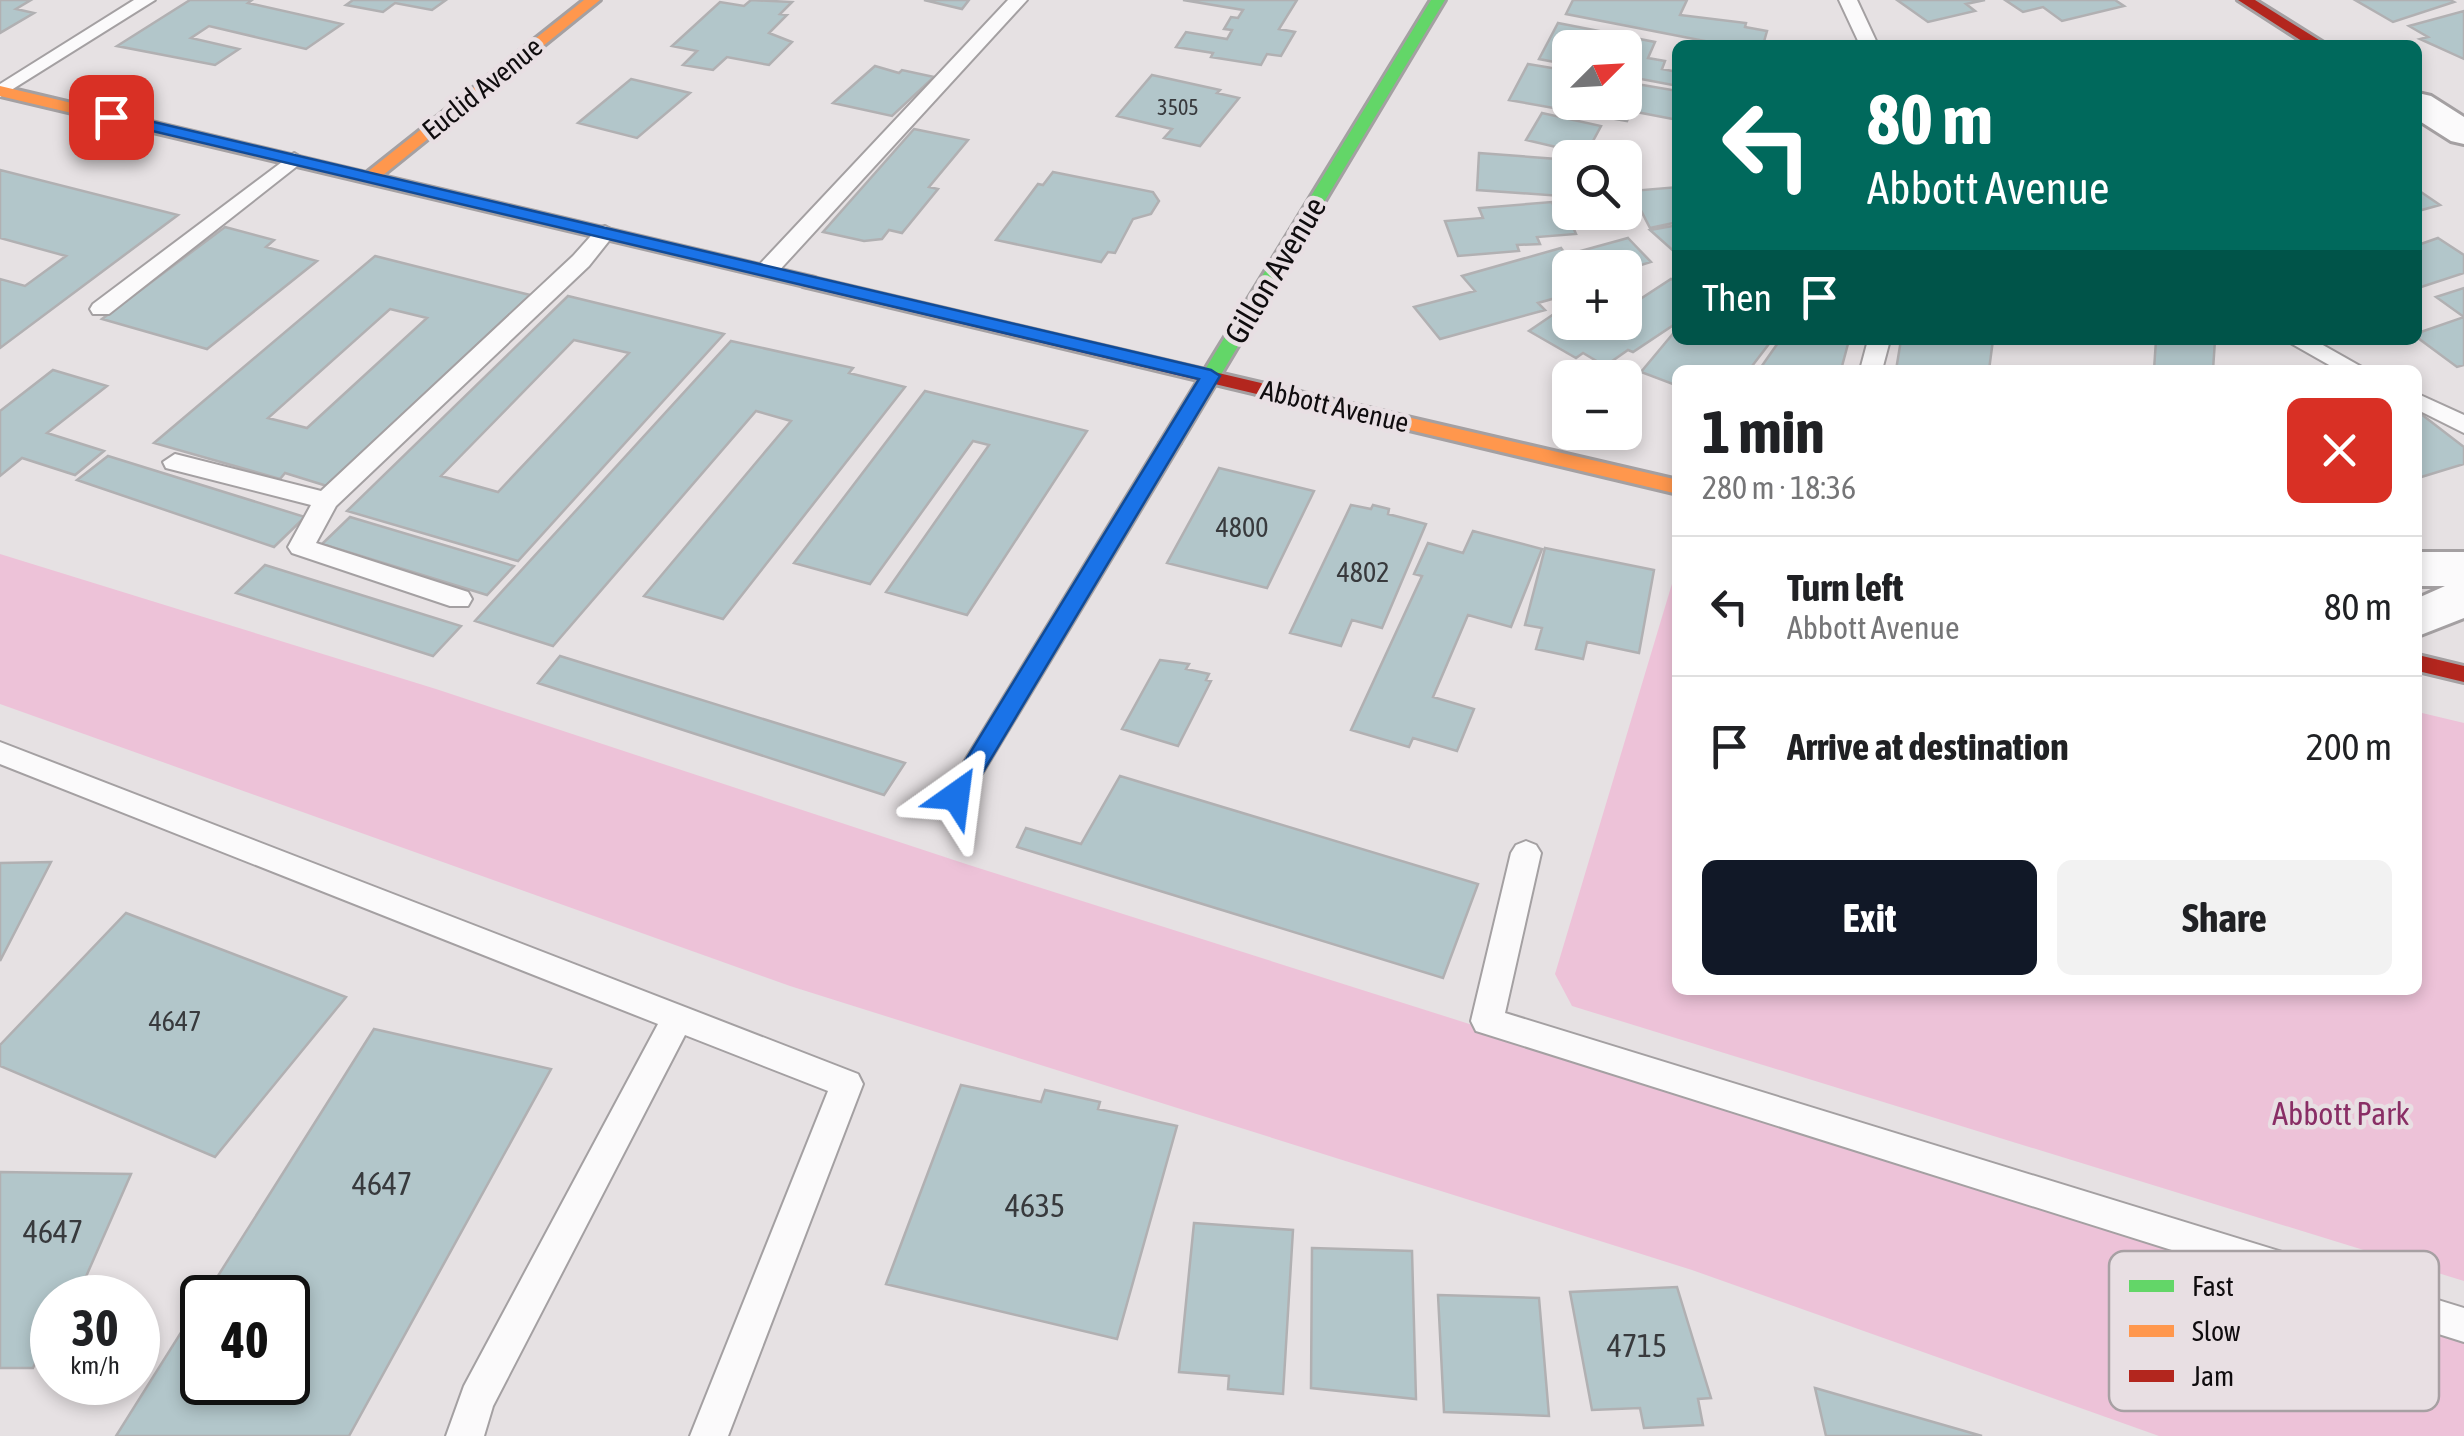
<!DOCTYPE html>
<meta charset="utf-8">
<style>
:root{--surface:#fff;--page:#f2f2f2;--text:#202124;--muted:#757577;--line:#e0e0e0;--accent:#111827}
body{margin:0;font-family:"Asap Condensed",sans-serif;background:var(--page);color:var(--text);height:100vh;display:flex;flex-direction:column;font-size:38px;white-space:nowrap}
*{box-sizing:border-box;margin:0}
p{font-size:32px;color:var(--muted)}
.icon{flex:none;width:55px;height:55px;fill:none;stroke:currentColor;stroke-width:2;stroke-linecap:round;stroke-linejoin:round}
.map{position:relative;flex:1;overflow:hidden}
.sheet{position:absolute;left:1672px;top:365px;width:750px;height:630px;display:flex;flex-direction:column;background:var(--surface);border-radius:15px;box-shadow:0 5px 15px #0003}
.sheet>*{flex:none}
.hud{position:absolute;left:1672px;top:40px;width:750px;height:305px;border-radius:15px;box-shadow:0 5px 15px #0003;background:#00695c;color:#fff;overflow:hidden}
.needle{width:65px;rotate:66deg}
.fabs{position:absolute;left:1552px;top:30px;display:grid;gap:20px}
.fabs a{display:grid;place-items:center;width:90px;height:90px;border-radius:15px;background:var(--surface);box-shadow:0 5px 15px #0003;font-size:50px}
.speed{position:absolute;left:30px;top:1275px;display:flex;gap:20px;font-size:50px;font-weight:700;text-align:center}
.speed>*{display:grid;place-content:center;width:130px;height:130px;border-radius:50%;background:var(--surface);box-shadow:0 5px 15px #0003;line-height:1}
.speed small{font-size:25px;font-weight:400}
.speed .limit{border:5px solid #111;border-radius:15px;background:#fff;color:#111}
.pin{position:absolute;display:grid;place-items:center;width:85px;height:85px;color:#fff;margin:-42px;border-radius:20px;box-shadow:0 5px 15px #0006}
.me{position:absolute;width:110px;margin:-55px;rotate:31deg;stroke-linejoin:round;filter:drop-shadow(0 0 8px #0008)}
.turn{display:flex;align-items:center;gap:35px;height:210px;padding:0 30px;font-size:45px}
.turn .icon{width:130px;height:130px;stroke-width:2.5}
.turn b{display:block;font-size:70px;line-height:85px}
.then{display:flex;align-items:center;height:95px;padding:0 30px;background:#0003;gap:20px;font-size:38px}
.round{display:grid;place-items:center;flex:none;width:105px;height:105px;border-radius:15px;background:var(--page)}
.head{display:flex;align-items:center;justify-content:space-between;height:170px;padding:0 30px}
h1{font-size:60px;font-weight:700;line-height:75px}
.button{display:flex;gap:20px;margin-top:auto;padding:20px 30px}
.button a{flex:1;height:115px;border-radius:15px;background:var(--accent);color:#fff;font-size:40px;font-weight:700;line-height:115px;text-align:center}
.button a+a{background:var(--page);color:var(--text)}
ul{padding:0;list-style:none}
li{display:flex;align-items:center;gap:30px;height:140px;padding:0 30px;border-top:2px solid var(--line)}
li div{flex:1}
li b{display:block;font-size:38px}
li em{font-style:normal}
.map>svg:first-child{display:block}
.green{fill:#edc2d8}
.building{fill:#b2c6ca;stroke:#b1b0b2;stroke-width:2.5;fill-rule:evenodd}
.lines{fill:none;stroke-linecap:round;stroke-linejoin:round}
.lane-casing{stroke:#a4a0a2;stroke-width:4}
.street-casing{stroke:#a4a0a2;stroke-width:6}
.fast-casing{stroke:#a4a0a2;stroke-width:6}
.slow-casing{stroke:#a4a0a2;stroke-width:6}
.jam-casing{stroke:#a4a0a2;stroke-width:6}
.lane{fill:#fbfafb;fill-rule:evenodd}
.street{fill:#fbfafb;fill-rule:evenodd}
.fast{fill:#63d668;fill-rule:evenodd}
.slow{fill:#ff974d;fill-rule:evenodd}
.jam{fill:#b3261e;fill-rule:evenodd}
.route{fill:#1a73e8;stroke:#114b97;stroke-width:2.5}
.labels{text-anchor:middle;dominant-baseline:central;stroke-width:9;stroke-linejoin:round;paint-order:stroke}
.far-number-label{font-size:22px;fill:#383a3d}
.far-street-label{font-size:28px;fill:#0f0c0e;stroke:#e8dfe3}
.number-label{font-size:28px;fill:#383a3d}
.street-label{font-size:32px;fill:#0f0c0e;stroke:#e8dfe3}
.park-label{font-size:32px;fill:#892e65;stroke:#e8dfe3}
.near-number-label{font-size:32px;fill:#383a3d}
.key{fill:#e8dfe3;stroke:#a7a0a3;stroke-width:2.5}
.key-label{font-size:28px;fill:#0f0c0e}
</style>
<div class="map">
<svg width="2464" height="1436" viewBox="0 0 2464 1436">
<rect width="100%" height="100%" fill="#e6e1e3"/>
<path class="green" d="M0 554 436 689 969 865 2464 1340V1436H2159L1692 1270 790 986 0 704Z
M1677 567 1678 990H2418V712L2464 723V1281L1572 1006 1555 974Z"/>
<path class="building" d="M0 0H31L16 9 34 13 0 33Z
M190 0H252L248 3 342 24 306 49 209 26 191 38 239 49 215 65 117 46Z
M353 0H446L432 10 395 3 383 12 346 5Z
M751 0 792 2 780 14 787 15 769 33 792 42 769 65 727 57 713 70 683 65 697 51 672 46 720 2 744 6Z
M924 0H969L962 9Z
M1183 0H1297L1279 29 1295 32 1281 56 1267 54 1261 65 1211 57 1213 53 1176 47 1186 32 1227 39 1232 30 1224 29 1231 17 1238 18 1243 10Z
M1573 0H1687L1680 15 1746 23 1745 27 1767 31 1763 45H1725L1566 14Z
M1897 0H1985L1966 4 1975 11 1928 22Z
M2005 0H2115L2124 6 2062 21 2043 7 2023 12Z
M2355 0H2450L2454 2 2393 22Z
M2464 11V59L2420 39 2428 37 2409 26Z
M1558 23 1655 42 1648 58 1665 61 1662 69 1678 72V86L1625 76V48H1570V65L1539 59Z
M1528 64 1570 71V102H1625V82L1678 91V120L1631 111 1627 121 1509 100Z
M875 66 899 73 902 70 934 77 892 116 833 103Z
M1152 75 1220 90 1217 93 1239 98 1200 146 1164 138 1172 129 1117 116Z
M631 79 690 93 637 138 578 123Z
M1542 113 1601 126 1586 154 1526 140Z
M914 129 968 140 929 187 938 189 902 233 889 230 882 239 864 241 823 232Z
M1479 153 1570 160V189H1561V196L1477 190Z
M0 170 178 215 0 348V279L25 286 66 256 0 238Z
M1053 172 1153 192 1159 201 1151 214 1133 219 1115 253 1108 252 1101 262 996 240 1038 184 1043 185Z
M1678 187V222L1650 228 1631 191Z
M2418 190 2440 205 2418 211Z
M1552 202 1555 210 1565 209 1576 234 1537 237 1540 244 1517 245 1519 251 1458 256 1445 221 1483 218 1479 208Z
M1678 225V255L1650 230Z
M225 227 274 240 266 247 317 261 207 349 102 319Z
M1628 238 1651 262 1625 270 1570 268V294L1538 303 1545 310 1440 339 1414 307 1475 291 1462 276 1561 248 1566 255Z
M2438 238 2464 255V273L2418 288V245Z
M375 256 530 295 327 486 285 473 280 479 154 443ZM390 309 427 318 307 428 268 418Z
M1671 279 1678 282V322L1633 352 1628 350 1605 366 1583 353 1576 358 1529 331 1570 303V322H1625V302L1631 305Z
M2464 288V317L2436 297Z
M568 296 724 334 518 561 347 511ZM574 340 629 353 498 492 441 476Z
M2464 317V365L2457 367 2418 338V333Z
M1676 330 1678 340H1772L1749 370H1678V386L1641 372Z
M1780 340H1849L1841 370H1759Z
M1901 340H1993L1989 370H1896Z
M2156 340H2215L2213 370H2154Z
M731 341 853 368 849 373 905 387 723 619 644 596 791 421 756 411 553 646 475 621Z
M53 370 107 386 47 433 104 451 75 475 22 458 0 476V411Z
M925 391 1087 431 967 615 886 592 989 445 973 441 870 584 794 563Z
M2421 414 2464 447V464L2418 478V416Z
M108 456 305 517 274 547 77 480Z
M1219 468 1314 491 1267 588 1167 563Z
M1351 505 1371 509 1373 505 1389 509 1388 514 1426 524 1382 628 1352 620 1341 646 1290 633Z
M350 517 514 566 487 595 322 544Z
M1473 531 1542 549 1511 627 1468 615 1433 697 1474 709 1457 751 1413 738 1409 747 1351 730 1422 576 1414 574 1428 543 1463 553Z
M1545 548 1654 570 1639 653 1587 642 1583 659 1536 649 1542 628 1525 625Z
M265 565 461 626 433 656 236 593Z
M560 656 905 763 884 795 538 683Z
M1160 660 1189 664 1186 669 1209 674 1206 680 1211 681 1178 746 1122 729Z
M1120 776 1478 884 1443 978 1017 847 1026 828 1081 844Z
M51 862 0 961V863Z
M126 913 346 997 215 1157 0 1066V1045Z
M374 1029 551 1069 349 1436H116L202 1299V1382H288V1298H204Z
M961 1085 1041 1102 1045 1090 1100 1102 1098 1109 1177 1126 1117 1339 886 1284Z
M0 1172 131 1174 81 1288H69L65 1298H52V1325L33 1368H0Z
M1194 1223 1293 1230 1283 1394 1228 1389 1229 1376 1179 1372Z
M1312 1248 1412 1251 1416 1399 1311 1388Z
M1677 1287 1711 1398 1698 1399 1703 1425 1644 1428 1640 1408 1592 1410 1570 1292Z
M1438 1295 1539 1298 1549 1416 1444 1412Z
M1815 1388 1982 1436H1826Z"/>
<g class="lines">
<defs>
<path id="lane" d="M134 0H155L0 97V84Z
M1008 0H1027L775 275H759L756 270 759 265Z
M1839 0H1857L1878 45H1860Z
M294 153 304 159 301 163 109 314H93L90 309 93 304Z
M605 226 616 232 589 266 336 506 316 543 468 592 472 599 468 606H450L292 553 288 547 311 505 166 468 163 462 175 454 321 491 573 256 598 228Z
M1868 340H1890L1882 370H1860Z
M2285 340H2314L2367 370H2338Z
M2418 394 2464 415V433L2418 410Z
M0 742 858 1074 863 1084 728 1436H690L828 1091 685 1035 493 1406 484 1436H446L464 1386 658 1024 0 764Z
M1526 841 1536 845 1541 853 1505 1013 2464 1308V1342L1476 1031 1471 1021 1511 853 1516 845Z"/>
<path id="street" d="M2418 93 2431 96 2464 117V144L2451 141 2418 120Z
M2418 552H2464V618L2418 636V598L2445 586H2418Z"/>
<path id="fast" d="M1431 0H1445L1180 443 1170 449 1163 448 1160 443Z"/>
<path id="slow" d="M584 0H600L382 176 815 278V286L809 287 0 96V86L366 173Z
M1261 383 1678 480V494L1254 393 1252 389Z"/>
<path id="jam" d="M2238 0H2255L2327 45H2308Z
M809 277 1261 383 1270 389 1261 395 803 286 800 282Z
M1170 437 1180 443 964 802H948L944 796 948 790 1160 443Z
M2418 655 2464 666V682L2418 671Z"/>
</defs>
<use href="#lane" class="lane-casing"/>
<use href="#street" class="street-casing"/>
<use href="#fast" class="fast-casing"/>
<use href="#slow" class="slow-casing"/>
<use href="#jam" class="jam-casing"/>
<use href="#lane" class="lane"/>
<use href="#street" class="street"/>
<use href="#fast" class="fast"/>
<use href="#slow" class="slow"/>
<use href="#jam" class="jam"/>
</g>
<path class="route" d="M111 112 1211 370 1220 376 965 802H948L944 796 948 789 1199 379 106 120V114Z"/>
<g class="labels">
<g class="far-number-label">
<text x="1178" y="107">3505</text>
</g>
<g class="far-street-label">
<text transform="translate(482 88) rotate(-39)">Euclid Avenue</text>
<text transform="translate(1335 406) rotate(13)">Abbott Avenue</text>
</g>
<g class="number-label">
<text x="1242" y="527">4800</text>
<text x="1363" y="572">4802</text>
<text x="175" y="1021">4647</text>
</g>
<g class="street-label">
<text transform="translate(1275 270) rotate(-59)">Gillon Avenue</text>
</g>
<g class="park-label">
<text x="2341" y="1113">Abbott Park</text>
</g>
<g class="near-number-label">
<text x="382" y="1183">4647</text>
<text x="1035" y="1205">4635</text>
<text x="53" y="1231">4647</text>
<text x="1637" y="1345">4715</text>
</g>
</g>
<rect x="2109" y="1251" width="330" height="160" rx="15" class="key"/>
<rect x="2129" y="1280" width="45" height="12" fill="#63d668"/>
<rect x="2129" y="1325" width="45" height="12" fill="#ff974d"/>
<rect x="2129" y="1370" width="45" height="12" fill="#b3261e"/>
<g class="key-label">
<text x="2192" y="1296">Fast</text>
<text x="2192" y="1341">Slow</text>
<text x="2192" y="1386">Jam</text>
</g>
</svg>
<div class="fabs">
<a><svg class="needle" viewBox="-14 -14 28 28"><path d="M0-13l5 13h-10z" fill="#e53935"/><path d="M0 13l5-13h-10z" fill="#757577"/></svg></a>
<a><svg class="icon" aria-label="search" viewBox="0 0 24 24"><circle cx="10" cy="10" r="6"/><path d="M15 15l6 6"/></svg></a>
<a>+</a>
<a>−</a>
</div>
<div class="speed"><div>30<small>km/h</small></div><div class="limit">40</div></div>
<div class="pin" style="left:111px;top:117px;background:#d93025"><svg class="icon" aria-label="arrive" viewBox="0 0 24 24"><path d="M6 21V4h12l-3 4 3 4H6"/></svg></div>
<svg class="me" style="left:956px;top:796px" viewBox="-20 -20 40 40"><path d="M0-17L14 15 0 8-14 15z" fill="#1a73e8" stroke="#fff" stroke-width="4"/></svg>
<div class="hud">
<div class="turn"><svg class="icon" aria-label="left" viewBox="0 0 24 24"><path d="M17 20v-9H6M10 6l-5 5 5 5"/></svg><div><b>80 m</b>Abbott Avenue</div></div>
<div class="then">Then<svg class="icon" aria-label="arrive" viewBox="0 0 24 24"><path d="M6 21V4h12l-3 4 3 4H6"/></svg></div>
</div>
<section class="sheet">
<div class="head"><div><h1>1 min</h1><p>280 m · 18:36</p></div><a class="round" style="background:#d93025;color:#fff"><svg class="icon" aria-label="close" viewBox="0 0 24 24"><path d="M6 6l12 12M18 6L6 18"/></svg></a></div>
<ul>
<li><svg class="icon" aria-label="left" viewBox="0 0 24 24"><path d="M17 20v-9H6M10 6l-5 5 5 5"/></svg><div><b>Turn left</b><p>Abbott Avenue</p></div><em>80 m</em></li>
<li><svg class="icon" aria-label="arrive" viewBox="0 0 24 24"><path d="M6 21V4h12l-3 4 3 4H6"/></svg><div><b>Arrive at destination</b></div><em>200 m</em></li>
</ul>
<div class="button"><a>Exit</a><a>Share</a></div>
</section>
</div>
